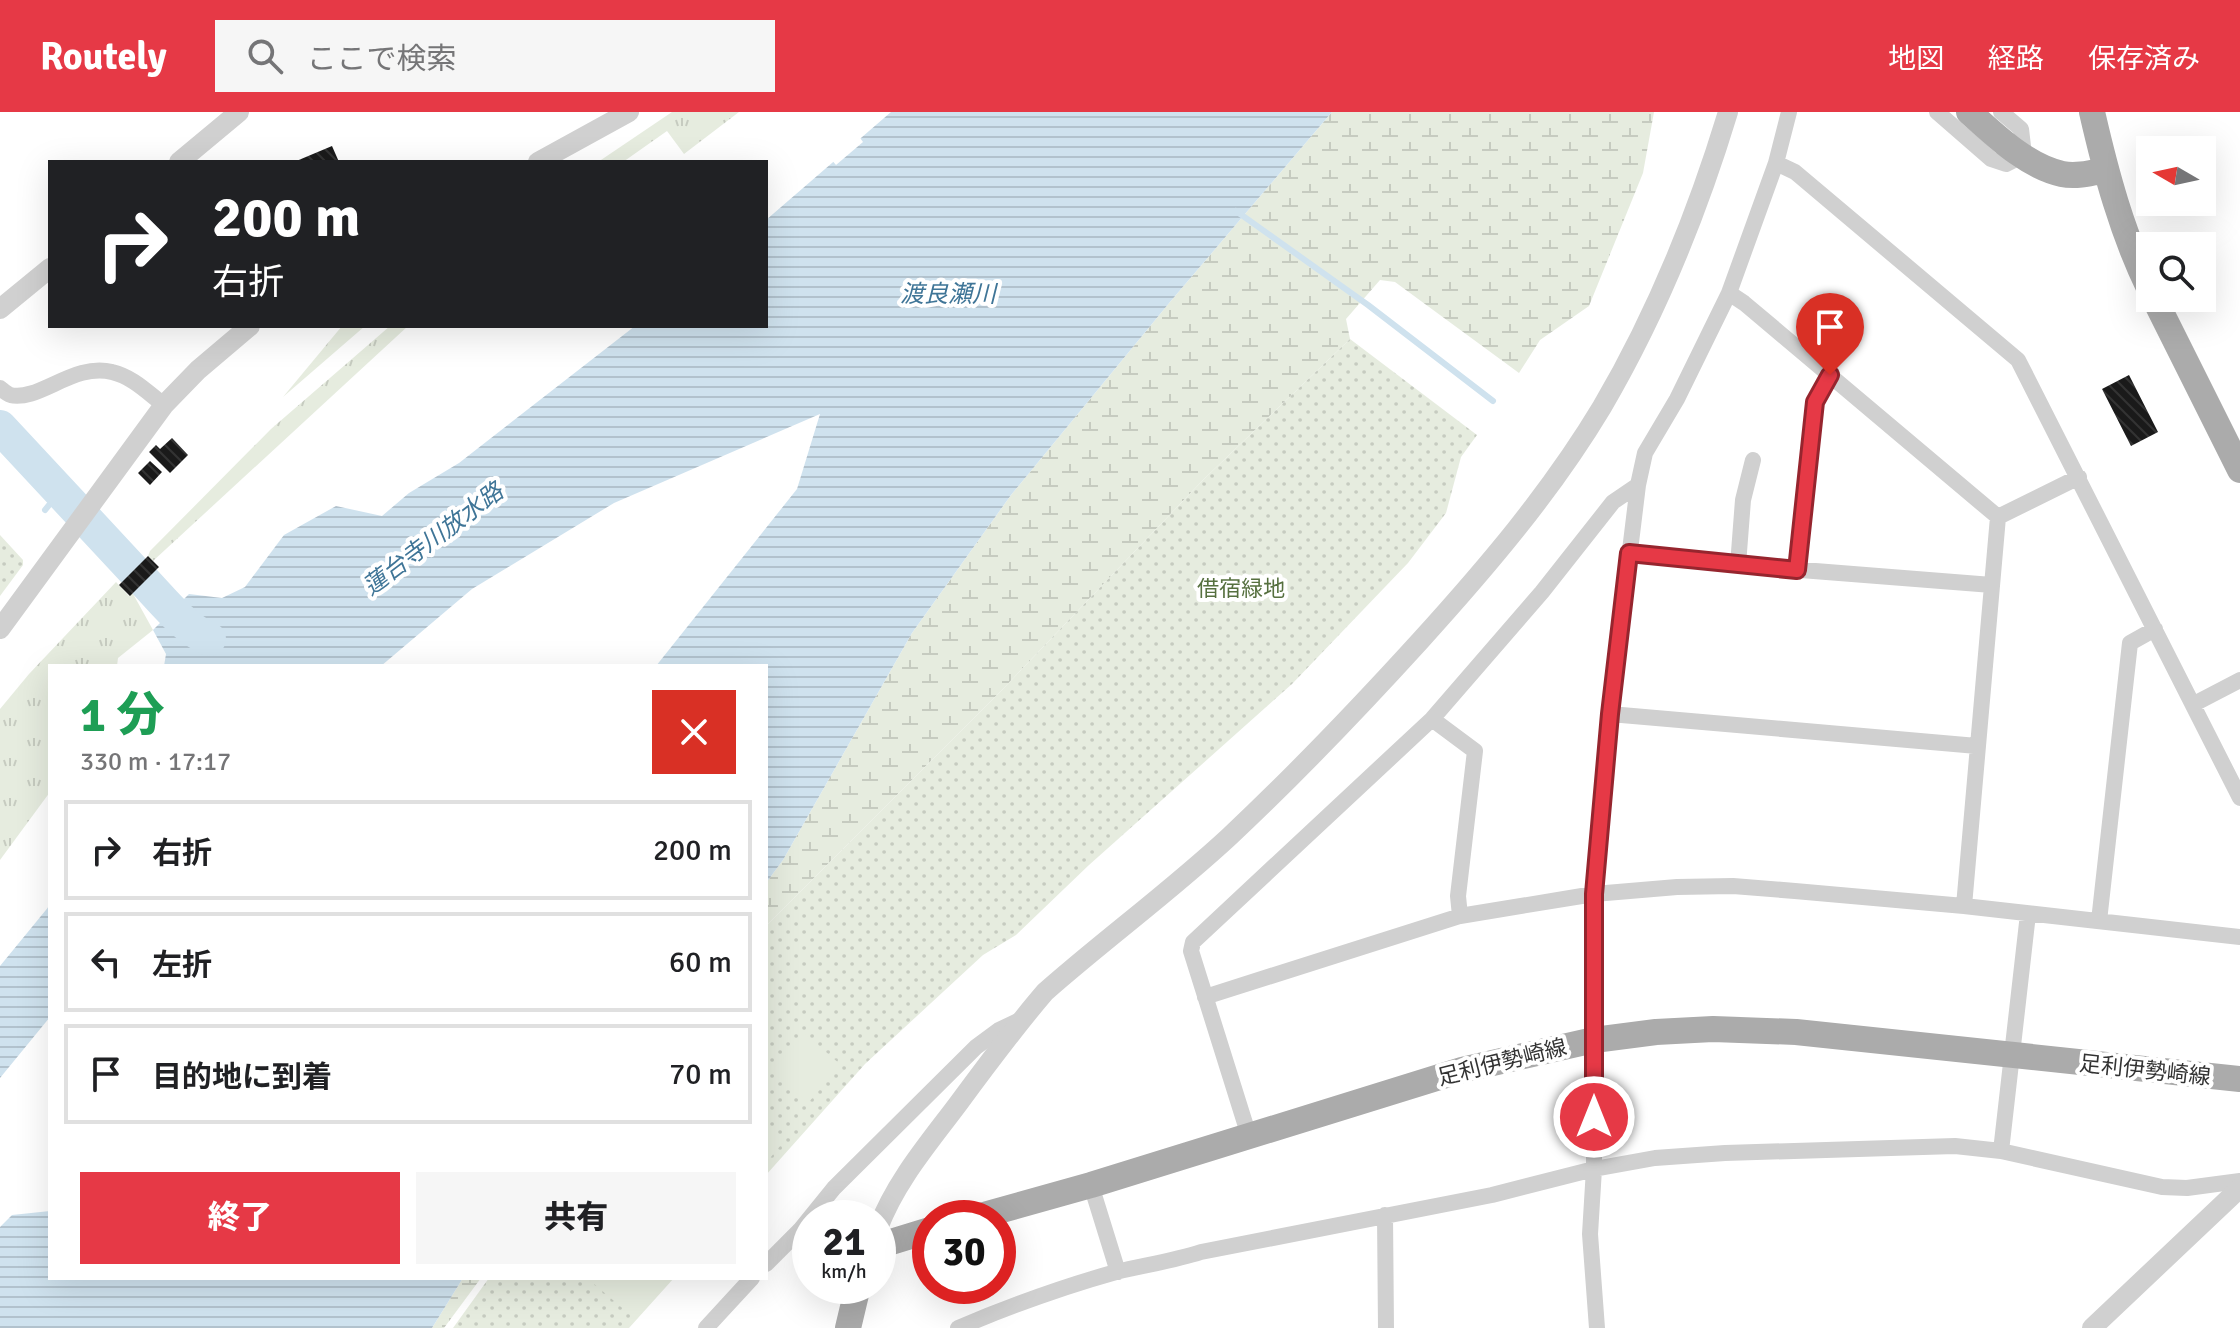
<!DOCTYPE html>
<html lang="ja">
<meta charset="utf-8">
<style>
:root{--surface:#fff;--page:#f6f6f6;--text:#202124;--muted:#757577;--line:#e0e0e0;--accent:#e63946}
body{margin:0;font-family:Signika,"Noto Sans JP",sans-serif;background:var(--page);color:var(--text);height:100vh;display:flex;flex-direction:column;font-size:30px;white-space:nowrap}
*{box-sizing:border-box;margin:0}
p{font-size:26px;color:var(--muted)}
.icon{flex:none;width:44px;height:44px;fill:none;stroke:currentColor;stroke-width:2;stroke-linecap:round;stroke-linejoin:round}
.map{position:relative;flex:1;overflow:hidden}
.sheet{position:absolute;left:48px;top:552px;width:720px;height:616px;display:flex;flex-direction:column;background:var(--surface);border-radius:0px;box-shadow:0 8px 32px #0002}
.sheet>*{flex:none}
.hud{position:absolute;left:48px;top:48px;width:720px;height:168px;border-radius:0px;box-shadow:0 8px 32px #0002;background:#202124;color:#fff;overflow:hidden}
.needle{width:52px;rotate:279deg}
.buttons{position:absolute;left:2136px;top:24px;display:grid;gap:16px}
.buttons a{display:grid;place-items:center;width:80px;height:80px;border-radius:0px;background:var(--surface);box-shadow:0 8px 32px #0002;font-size:40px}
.speed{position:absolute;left:792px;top:1088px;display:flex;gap:16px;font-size:40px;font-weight:700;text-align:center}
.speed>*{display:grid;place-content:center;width:104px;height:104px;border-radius:50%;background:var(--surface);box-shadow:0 8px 32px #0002;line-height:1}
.speed small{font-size:20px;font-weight:400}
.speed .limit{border:12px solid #d22;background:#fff;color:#111}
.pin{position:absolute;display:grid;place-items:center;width:68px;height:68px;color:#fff;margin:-82px -34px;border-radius:50% 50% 50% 0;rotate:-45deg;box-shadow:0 0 8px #0007}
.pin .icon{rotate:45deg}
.me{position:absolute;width:88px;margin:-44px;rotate:0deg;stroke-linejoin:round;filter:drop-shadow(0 0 6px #0008)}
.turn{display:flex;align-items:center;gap:28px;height:168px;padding:0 32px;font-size:36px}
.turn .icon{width:104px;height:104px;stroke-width:2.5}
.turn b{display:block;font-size:56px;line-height:68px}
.round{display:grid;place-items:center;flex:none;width:84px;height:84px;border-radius:0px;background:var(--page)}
.overview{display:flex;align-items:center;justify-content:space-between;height:136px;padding:0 32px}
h1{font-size:48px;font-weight:800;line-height:60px;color:#1e9e55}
.button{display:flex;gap:16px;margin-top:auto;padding:16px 32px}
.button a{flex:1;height:92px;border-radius:0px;background:var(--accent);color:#fff;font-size:32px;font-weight:800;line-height:92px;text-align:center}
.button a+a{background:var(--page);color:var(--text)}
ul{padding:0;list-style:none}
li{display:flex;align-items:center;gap:24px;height:100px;margin:0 16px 12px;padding:0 16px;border:4px solid var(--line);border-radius:0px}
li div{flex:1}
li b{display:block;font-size:30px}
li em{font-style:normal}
header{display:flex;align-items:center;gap:48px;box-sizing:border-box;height:112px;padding:0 40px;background:var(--accent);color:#fff}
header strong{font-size:38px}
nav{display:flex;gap:44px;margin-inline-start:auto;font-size:28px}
.search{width:560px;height:72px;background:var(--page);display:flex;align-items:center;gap:20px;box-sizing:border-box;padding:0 28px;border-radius:0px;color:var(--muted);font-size:30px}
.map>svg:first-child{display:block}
.grass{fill:url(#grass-tufts)}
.wetland{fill:url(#wetland-marsh)}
.park{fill:url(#park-dots)}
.pitch{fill:#e6ecdf}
.water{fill:url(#water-rules)}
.pier{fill:#fff}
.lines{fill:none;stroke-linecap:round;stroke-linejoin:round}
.stream{stroke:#cfe2ee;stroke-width:6}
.river{stroke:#cfe2ee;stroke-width:34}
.building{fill:url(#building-back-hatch)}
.minor{stroke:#d0d0d0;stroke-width:16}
.tertiary{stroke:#d0d0d0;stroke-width:20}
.primary{stroke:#ababab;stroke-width:26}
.route-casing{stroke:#96252e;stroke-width:20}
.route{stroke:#e63946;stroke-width:14}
.labels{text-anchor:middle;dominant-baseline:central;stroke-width:8;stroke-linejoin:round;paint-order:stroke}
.park-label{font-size:22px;fill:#56703f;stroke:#fff}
.street-label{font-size:22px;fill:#333;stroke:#fff}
.water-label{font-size:24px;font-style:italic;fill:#3f7597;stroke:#fff}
</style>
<header>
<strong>Routely</strong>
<div class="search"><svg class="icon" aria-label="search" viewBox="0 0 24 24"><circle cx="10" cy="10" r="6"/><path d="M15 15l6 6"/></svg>ここで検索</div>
<nav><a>地図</a><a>経路</a><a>保存済み</a></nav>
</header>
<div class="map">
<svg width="2240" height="1216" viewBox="0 0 2240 1216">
<defs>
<pattern id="grass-tufts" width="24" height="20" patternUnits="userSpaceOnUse" patternTransform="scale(2)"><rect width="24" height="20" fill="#e6ecdf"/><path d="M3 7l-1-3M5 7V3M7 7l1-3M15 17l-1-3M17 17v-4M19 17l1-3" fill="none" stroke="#c6cbc0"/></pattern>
<pattern id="wetland-marsh" width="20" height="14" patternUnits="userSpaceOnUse" patternTransform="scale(2)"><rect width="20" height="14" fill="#e6ecdf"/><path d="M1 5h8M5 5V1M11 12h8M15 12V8" fill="none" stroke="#c6cbc0"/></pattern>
<pattern id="park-dots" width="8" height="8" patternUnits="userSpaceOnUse" patternTransform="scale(2)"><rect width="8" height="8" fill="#e6ecdf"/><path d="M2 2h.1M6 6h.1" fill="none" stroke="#c6cbc0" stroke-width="1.8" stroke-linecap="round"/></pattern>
<pattern id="water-rules" width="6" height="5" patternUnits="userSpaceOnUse" patternTransform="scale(2)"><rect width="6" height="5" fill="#cfe2ee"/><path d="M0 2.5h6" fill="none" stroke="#b2c2cd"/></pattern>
<pattern id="building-back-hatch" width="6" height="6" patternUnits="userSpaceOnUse" patternTransform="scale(2)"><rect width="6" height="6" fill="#1a1a1a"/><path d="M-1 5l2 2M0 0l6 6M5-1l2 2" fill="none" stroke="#333"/></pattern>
</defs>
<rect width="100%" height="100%" fill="#fff"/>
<path class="grass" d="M672 0H739L684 42 667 19 623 50H598Z
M342 214H365L283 285Z
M390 214H408L153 449 148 444 150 439 271 317Z
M116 470 129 484 132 480 153 518 118 546 117 554H50V680L0 748V597L29 562Z"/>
<path class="wetland" d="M1332 0H1654L1643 61 1589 194 1540 228 1519 261 1395 170 1380 168 1346 207 1350 227 1204 367 1001 579 766 814V771L783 748 912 521 1011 383 1170 190Z
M463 1166H481L444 1216H432Z"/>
<path class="park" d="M1350 227 1477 323 1461 345 1446 401 1408 451 1292 572 1089 753 1016 823 983 843 865 952 766 1063V814L1001 579 1204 367Z
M0 423 23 448V453L0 484Z
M489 1166H674L629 1216H453Z"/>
<path class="pitch" d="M805 922 841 953 808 991 772 959Z
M766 1012 785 1028 766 1051Z
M587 1166H669L634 1206Z"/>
<path class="water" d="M891 0H1332L1170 190 1011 383 912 521 783 748 766 771V554H656L797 377 820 302 614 391 472 477 381 554H164L166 542 153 518 189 482 222 486 245 475 284 423 336 394 382 404 409 381 459 351 635 214H766V108Z
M50 793V905L0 966V854Z
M50 1099V1166H463L432 1216H0V1115L12 1103Z"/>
<path class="pier" d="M858 23 863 30 836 53 831 47Z"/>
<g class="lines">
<path class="stream" d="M1236 99 1368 193 1493 289
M45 398 59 381"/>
<path class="river" d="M0 315 134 459
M144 469C163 489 184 516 209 527"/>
</g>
<path class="building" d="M332 34 339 50H294Z
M2129 263 2158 320 2131 334 2102 277Z
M172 326 188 343 170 361 149 340 156 333 160 337Z
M150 349 162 360 150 373 138 361Z
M148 444 159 455 130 484 119 473Z"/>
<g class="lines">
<path class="minor" d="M1937 0 1991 47 2006 52 2024 43 2021 17 2001 0
M1776 51 1795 60 2018 248 2240 686
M1729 181 1744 191 1998 405
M0 276C1 277 9 283 10 283 39 290 74 250 112 260 133 265 147 280 164 293
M1629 441 1738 453 1992 473
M1738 453 1743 388 1753 348
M1797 458 1815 290 1830 263
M2194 592 2240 568
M1610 602 1977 634
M1432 607 1475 639 1458 784 1460 804
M1964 794 1998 405 2079 365
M2099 809 2130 531 2155 517
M1205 885 1460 804 1594 782 1677 775 1733 774 1795 779 1964 794 2240 825
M1249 1024 1191 839 1193 830 1432 607 1542 480 1613 390 1638 373
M2001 1039 2028 802
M1091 1073 1118 1160
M1385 1103 1386 1216
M766 1152 800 1118 834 1076 976 935 999 918 1020 908
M706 1216 752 1166
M958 1216C1010 1194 1062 1175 1116 1160 1145 1153 1173 1149 1201 1140L1492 1083 1594 1057 1655 1046 1725 1041 1955 1034 2001 1039 2162 1075 2187 1076 2240 1069
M1597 1216 1590 1122 1594 1057V782L1610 602 1638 373 1645 341 1677 287 1729 181 1776 51 1789 0"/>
<path class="tertiary" d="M179 50 239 0
M538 50 629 0
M0 197 50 156
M0 517 164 293 198 258 250 214
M878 1116C896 1069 928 1032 958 992 986 954 1014 916 1045 880 1105 827 1171 779 1230 724 1296 662 1359 596 1420 529 1487 455 1551 380 1602 295 1656 203 1697 102 1728 0
M2092 1216 2240 1076"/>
<path class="primary" d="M1969 0C1995 23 2026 54 2062 62 2076 65 2091 61 2105 58
M2092 0C2106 61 2122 121 2150 178
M2154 186 2240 358
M973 1106 1091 1073 1462 958 1594 928 1656 920 1713 917 1796 920 2240 967
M878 1134 930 1118
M848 1216 858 1174"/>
</g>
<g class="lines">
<defs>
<path id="route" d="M1594 1005V782L1610 602 1629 441 1797 458 1815 290 1830 263"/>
</defs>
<use href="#route" class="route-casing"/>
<use href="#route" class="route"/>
</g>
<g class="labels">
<g class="park-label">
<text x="1241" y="476">借宿緑地</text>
</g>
<g class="street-label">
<text transform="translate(1502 950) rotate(-14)">足利伊勢崎線</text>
<text transform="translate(2145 958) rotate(6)">足利伊勢崎線</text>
</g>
<g class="water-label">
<text x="948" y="182">渡良瀬川</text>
<text transform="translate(433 427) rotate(-37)">蓮台寺川放水路</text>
</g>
</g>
</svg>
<div class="buttons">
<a><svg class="needle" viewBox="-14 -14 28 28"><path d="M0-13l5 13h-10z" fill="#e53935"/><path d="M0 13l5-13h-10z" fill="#757577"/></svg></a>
<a><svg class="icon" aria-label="search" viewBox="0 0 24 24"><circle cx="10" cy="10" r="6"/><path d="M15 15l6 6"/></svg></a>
</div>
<div class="speed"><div>21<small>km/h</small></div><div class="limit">30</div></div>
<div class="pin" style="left:1830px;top:263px;background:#d93025"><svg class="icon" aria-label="arrive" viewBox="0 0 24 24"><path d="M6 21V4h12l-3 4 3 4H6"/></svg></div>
<svg class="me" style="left:1594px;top:1005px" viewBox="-20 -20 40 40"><circle r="17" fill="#e63946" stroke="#fff" stroke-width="3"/><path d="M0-11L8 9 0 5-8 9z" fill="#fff"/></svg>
<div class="hud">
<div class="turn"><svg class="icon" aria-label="right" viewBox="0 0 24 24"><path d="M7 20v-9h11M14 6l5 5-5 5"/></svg><div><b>200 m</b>右折</div></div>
</div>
<section class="sheet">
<div class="overview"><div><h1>1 分</h1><p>330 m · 17:17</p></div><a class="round" style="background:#d93025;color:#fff"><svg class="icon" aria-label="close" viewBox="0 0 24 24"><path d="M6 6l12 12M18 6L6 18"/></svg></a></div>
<ul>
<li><svg class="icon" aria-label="right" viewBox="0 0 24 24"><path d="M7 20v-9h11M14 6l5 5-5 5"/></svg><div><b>右折</b></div><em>200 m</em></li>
<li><svg class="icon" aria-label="left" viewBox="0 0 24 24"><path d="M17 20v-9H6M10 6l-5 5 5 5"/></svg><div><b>左折</b></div><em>60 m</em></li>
<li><svg class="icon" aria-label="arrive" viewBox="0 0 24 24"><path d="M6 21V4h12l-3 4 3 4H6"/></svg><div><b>目的地に到着</b></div><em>70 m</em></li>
</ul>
<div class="button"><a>終了</a><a>共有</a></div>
</section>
</div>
